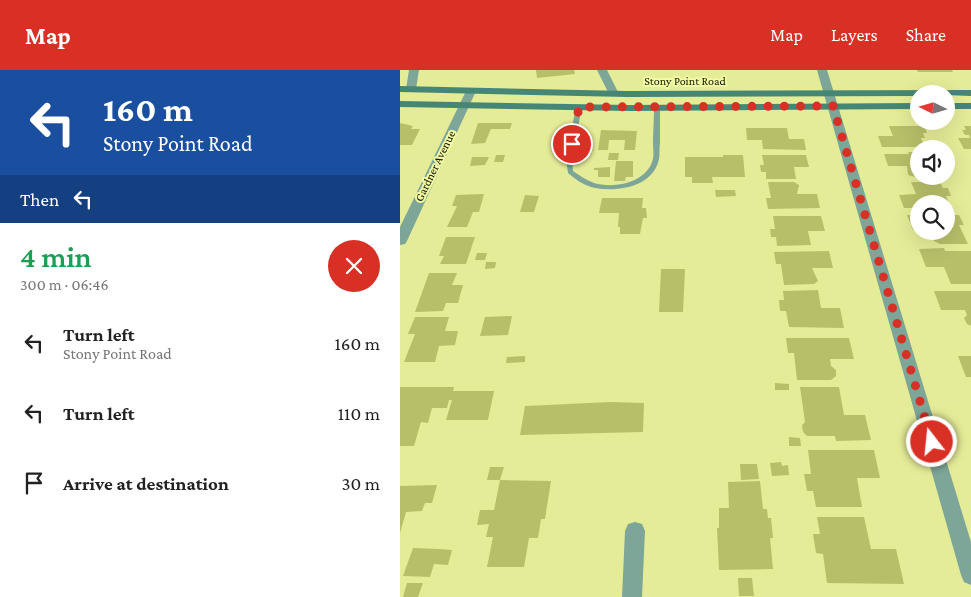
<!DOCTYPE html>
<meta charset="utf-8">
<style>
:root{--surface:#fff;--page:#f2f2f2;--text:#222;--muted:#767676;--accent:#d93025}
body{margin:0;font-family:"Crimson Pro",serif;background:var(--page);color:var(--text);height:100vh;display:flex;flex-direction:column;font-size:19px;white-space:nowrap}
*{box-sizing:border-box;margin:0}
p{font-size:16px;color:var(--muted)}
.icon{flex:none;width:28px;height:28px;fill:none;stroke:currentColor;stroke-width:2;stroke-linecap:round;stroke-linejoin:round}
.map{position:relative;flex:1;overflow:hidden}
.side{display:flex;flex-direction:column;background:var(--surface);width:400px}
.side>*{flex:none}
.hud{background:#1a4fa0;color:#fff;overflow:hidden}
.needle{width:32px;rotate:275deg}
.fabs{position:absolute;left:510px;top:15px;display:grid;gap:10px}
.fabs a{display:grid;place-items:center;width:45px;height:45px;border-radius:50%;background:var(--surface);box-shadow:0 5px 20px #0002;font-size:25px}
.pin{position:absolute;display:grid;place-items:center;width:42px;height:42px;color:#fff;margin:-21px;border:2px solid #fff;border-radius:50%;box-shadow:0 1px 5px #0007}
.me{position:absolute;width:55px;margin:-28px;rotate:344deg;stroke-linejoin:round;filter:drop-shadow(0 0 4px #0008)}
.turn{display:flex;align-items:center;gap:18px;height:105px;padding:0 20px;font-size:22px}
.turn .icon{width:65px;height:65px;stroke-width:2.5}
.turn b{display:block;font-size:35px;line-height:42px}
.then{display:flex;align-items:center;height:48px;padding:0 20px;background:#0003;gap:10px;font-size:19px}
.round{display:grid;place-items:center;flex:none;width:52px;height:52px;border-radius:26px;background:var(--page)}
.head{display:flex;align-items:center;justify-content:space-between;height:85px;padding:0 20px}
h1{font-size:30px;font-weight:600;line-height:38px;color:#1e9e55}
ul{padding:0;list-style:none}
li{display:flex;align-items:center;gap:15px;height:70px;padding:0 20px}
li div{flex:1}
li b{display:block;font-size:19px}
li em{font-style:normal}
header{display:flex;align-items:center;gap:30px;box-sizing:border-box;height:70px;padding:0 25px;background:var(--accent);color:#fff}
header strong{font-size:24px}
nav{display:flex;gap:28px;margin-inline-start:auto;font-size:18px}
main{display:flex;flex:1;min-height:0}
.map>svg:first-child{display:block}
.building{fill:#b8bf69}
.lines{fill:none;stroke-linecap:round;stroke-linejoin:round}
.service{fill:#7da698;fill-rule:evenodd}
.minor{fill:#7da698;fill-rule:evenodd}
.secondary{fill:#458774;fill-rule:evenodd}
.route{stroke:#d93025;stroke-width:9;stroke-dasharray:0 16.2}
.labels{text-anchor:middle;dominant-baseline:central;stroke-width:4;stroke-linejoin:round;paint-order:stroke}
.far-street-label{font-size:12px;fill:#141500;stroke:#f2faa4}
</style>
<header>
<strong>Map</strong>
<nav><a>Map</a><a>Layers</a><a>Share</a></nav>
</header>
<main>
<section class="side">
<div class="hud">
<div class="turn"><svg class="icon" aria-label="left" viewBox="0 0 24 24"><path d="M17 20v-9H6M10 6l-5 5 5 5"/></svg><div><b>160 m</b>Stony Point Road</div></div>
<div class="then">Then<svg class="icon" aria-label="left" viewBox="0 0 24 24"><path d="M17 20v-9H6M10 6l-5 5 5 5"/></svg></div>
</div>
<div class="head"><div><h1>4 min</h1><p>300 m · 06:46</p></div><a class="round" style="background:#d93025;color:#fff"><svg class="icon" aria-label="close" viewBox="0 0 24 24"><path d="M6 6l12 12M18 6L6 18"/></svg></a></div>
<ul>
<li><svg class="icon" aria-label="left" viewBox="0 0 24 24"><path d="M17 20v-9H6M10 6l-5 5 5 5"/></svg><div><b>Turn left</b><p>Stony Point Road</p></div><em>160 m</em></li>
<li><svg class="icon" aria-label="left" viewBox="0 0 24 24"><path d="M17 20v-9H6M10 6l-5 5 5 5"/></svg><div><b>Turn left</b></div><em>110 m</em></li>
<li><svg class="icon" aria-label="arrive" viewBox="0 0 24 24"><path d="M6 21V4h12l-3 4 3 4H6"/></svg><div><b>Arrive at destination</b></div><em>30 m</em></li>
</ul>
</section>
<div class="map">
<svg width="571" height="527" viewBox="0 0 571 527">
<rect width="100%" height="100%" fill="#e5ec97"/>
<path class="building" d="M136 0H174L175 4 137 8Z
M517 0H552L553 2H518Z
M0 53 13 56 11 59H20L12 75H0Z
M78 53H112L110 59H91L85 73 71 74Z
M489 56H524L527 63H523L525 68H521L525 77H482L478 66H493Z
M564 56H571V79H564L558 68H570L569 65H565L562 60H566Z
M346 58H387L389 69H404L406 80 363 79 362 70H347Z
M201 60 237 61 235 80H224L225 70H209L208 80H198Z
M508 82H518L519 84V108L508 105 507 96H488L484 84H509Z
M209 83H219L218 90H208Z
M96 85H105L103 92H94Z
M323 85H343L345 107H312L313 113H292V107H285V87H323Z
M362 85H406L409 97H394L396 109H366V102H361L360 95H364Z
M72 87H89L85 95 70 96Z
M216 91H233V107H226L225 111H214Z
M210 97V107H198V100H194V98Z
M368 112H394L399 115 397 124H417L420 138 368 139 366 128H371Z
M511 112H540L543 118H548L551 126H546L551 138H546V134H519V138H504L499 125 516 124Z
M315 120H335L336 126 316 127Z
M84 124 79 142H73L67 157H47L57 136H52L56 125Z
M125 125 139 126 134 142H120Z
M202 128H243L242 138H246L247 148H243L240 164H220V157H218L219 143H199Z
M507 145H519V160H513Z
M546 145H559L564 155H559L568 174H540L534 171 532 166 534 164 533 161H546Z
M373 146H421L425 161H408L411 175 377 176 376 167H371L370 159H375Z
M46 167H75L66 194H40L44 186H39Z
M544 178 545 181H571V214H551L544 197H526L519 179Z
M429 181 433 198H412L418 211 414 214 384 215 381 194H376L374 182Z
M77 183H87L85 190H75Z
M86 192H96L95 198 85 199Z
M261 199H285L283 242H259Z
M29 203H57L52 215H63L58 233H46L43 241 15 242Z
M418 220 421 238H440L444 258 389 257 386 241H380L379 230H384L383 221Z
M534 221H571V256L567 254 564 248 567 245 565 240H541Z
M112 246 108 265 80 266 85 247Z
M15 247H49L45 261H58L55 275 39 276 35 292H4L15 264H8Z
M386 268H449L454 289H430L431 296 436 300V306L431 310H397L394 283H388Z
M125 286V292L106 293 107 287Z
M558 286H571V307H566Z
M375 313 389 314V320H375Z
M0 317H54L53 321H94L88 350H46L52 330H49L47 338H32L28 353 21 352 14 376H0Z
M400 317H439L444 345H465L471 370 436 371 435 366H407L403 362 402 355 405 352Z
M211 332 244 333 243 362 120 365 125 336Z
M389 367 400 368 401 376H389Z
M408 380H474L480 408H457L462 437H416L413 421H407L404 404H411Z
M381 392 382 396 388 395 389 405 372 406 370 393Z
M340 394H357L359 409 341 410Z
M90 397H104L100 410H87Z
M100 410 151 411 145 449H141L138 468H129L124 497H87L93 467H86L89 454 77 455 80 440H94Z
M360 411 363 439H367L368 448H371L373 468H370L373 499 319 500 317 458H319V438H329L328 412Z
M37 415 32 433H25L22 441 6 442 0 463V416Z
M417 447H464L471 479H496L504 514 427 513 423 484 416 483 413 464H420Z
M13 478 39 479 52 480 48 495 34 494 30 507 3 506Z
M338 508H352L354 526H339Z
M7 513H23L18 527H3Z"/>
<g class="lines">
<path class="service" d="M179 35 182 37 172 88 173 101C180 106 186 110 194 113 214 119 247 113 253 89 254 84 253 78 253 73 253 62 254 50 254 38L257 36 260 38C260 50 260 61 260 73 259 78 260 84 259 89 253 118 215 123 191 117 182 114 175 109 168 103L166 88 176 37Z"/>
<path class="minor" d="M9 0H19L16 19 11 22 6 19Z
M197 0H207L219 24 218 26H210Z
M417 0H427L571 472V515L564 512 561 505Z
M71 18 76 21 7 171 5 174 0 175V157L66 21Z
M235 452 242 454 245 461 242 527H222L225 461 228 454Z"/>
<path class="secondary" d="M0 16 227 21 571 20V26L519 24V26L227 27 0 22Z
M0 31 230 35 519 33V39L230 41 0 37Z
M546 33H571V39H546Z"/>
</g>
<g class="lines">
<path class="route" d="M172 74 179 37 433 36 532 372"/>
</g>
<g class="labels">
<g class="far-street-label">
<text x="285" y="11">Stony Point Road</text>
<text transform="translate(35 96) rotate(-64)">Gardner Avenue</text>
</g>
</g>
</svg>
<div class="fabs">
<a><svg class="needle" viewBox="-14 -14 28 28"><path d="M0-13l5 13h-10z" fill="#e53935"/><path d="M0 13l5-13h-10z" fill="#767676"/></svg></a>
<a><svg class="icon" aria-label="sound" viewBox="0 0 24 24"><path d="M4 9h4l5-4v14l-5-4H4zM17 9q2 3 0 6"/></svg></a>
<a><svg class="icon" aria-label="search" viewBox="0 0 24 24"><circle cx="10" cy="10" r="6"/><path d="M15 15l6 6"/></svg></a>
</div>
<div class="pin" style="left:172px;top:74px;background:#d93025"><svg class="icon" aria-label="arrive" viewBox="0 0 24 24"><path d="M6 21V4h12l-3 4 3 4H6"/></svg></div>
<svg class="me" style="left:532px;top:372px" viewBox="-20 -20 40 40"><circle r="17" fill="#d93025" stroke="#fff" stroke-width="3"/><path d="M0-11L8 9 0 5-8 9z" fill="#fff"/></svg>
</div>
</main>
